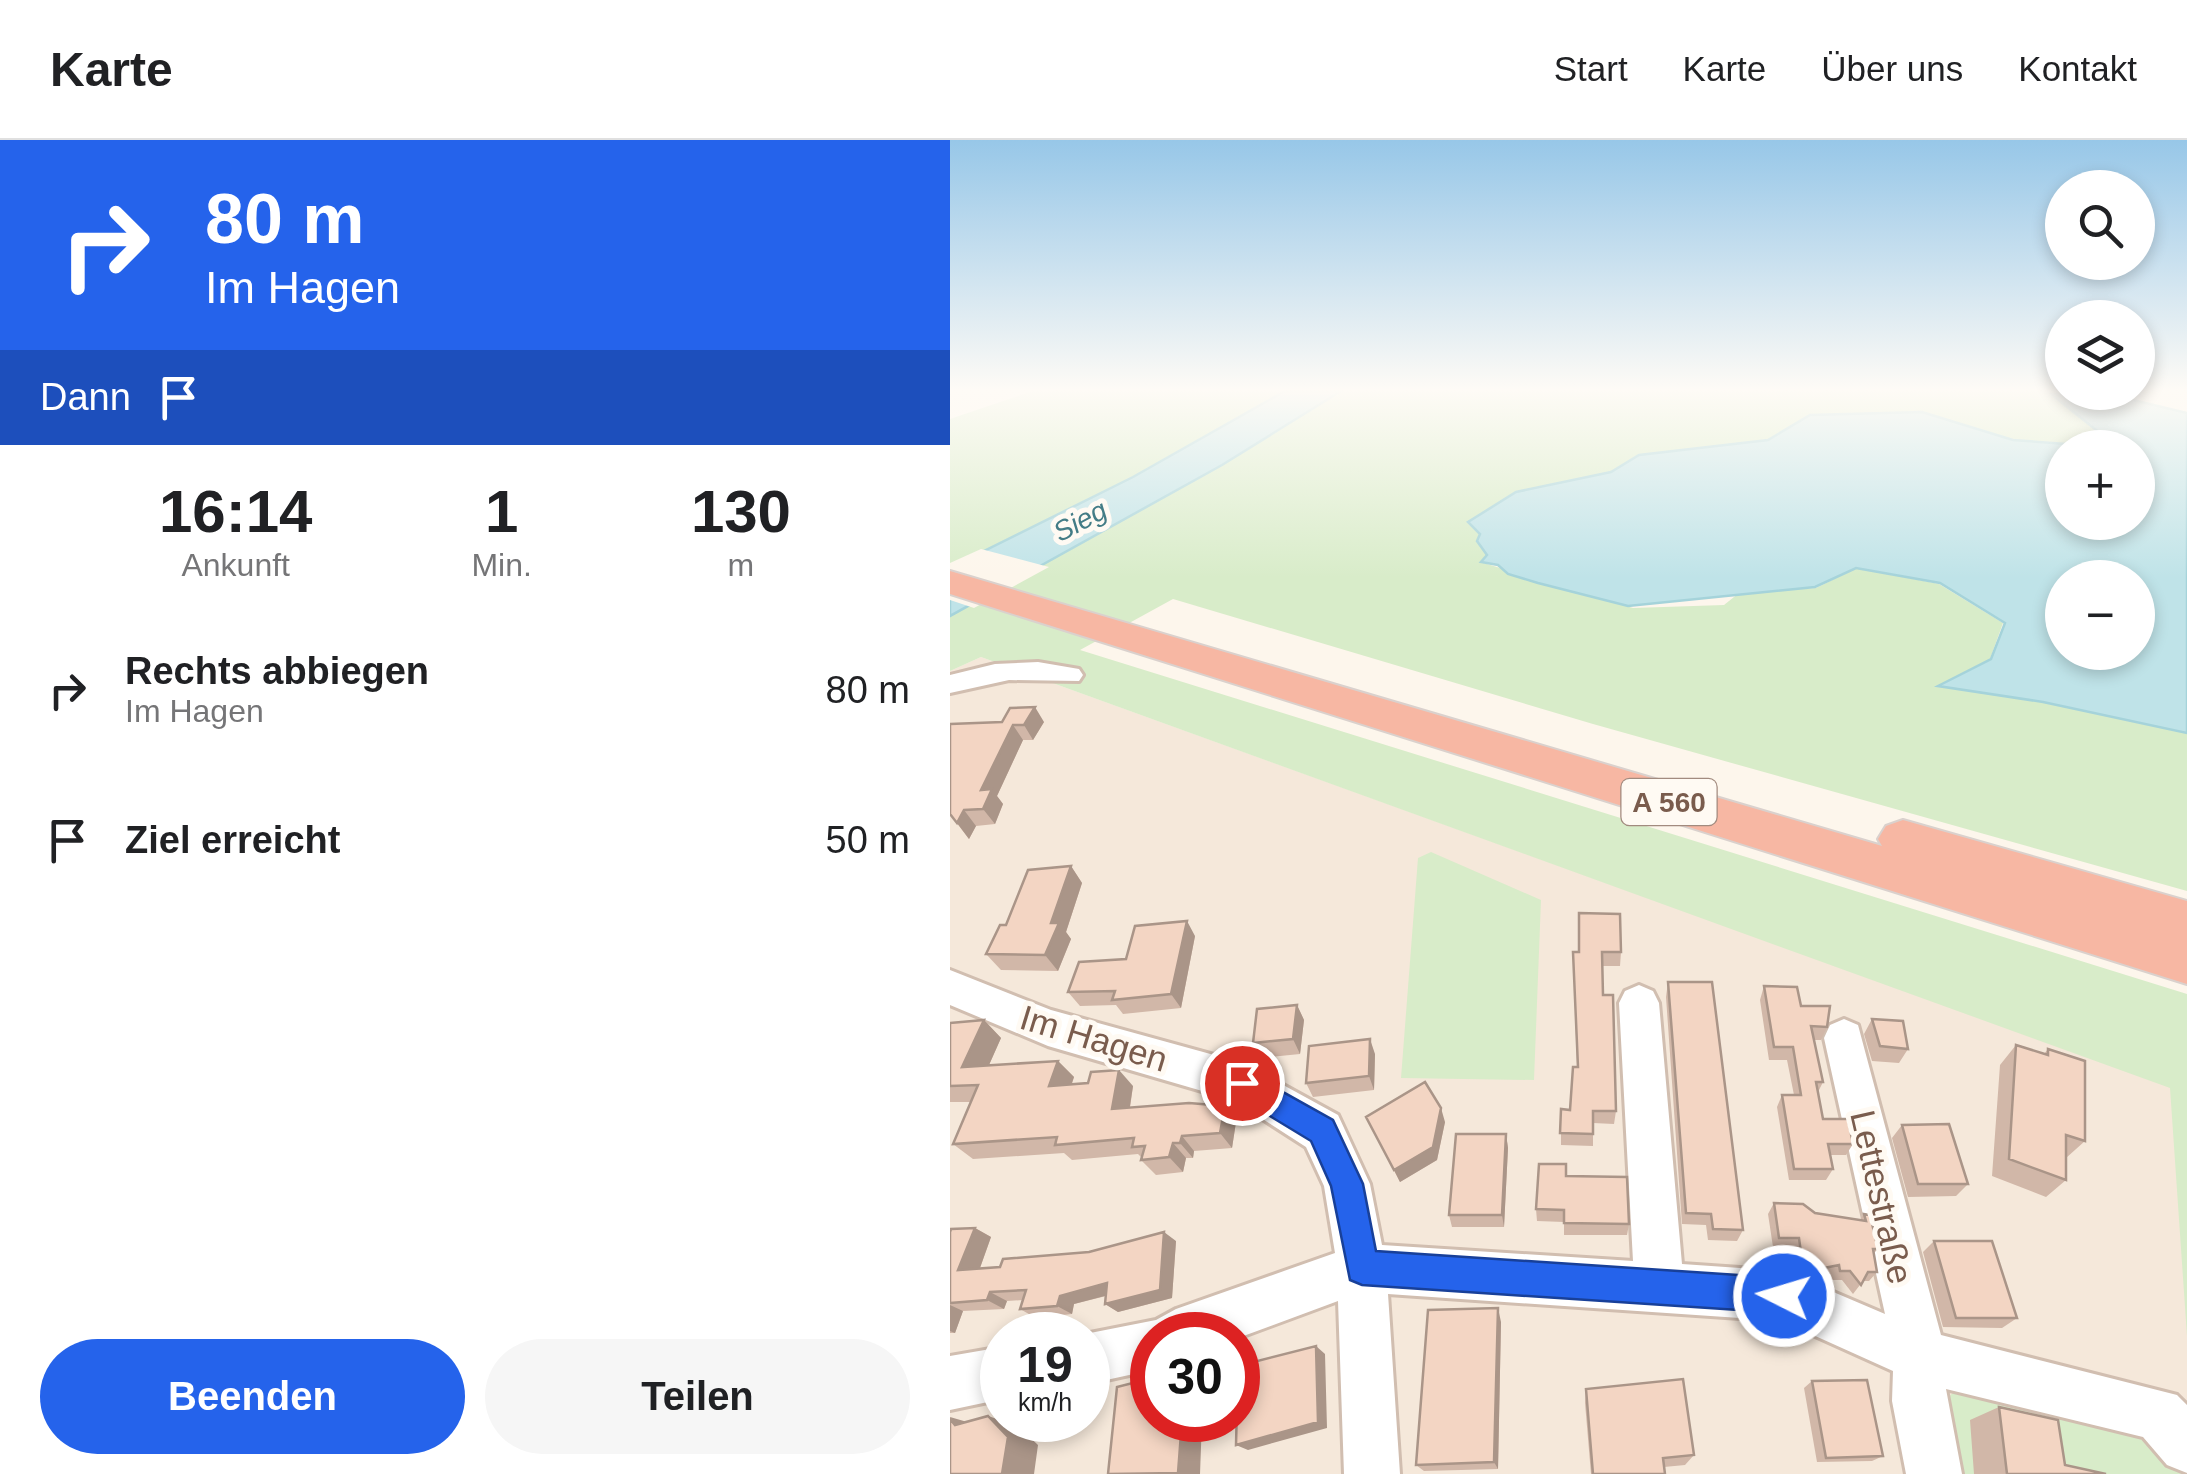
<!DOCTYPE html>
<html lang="de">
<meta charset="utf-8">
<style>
:root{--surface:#fff;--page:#f6f6f6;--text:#202124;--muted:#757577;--line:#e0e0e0;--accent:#2563eb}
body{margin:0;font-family:Helvetica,sans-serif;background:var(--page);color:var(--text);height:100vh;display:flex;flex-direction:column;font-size:38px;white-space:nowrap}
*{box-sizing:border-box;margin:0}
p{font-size:32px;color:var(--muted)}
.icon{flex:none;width:55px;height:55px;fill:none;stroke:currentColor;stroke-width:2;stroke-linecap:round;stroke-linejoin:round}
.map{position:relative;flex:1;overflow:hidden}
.side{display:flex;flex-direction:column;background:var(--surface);width:950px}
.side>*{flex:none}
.banner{background:#2563eb;color:#fff;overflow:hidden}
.fabs{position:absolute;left:1095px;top:30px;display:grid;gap:20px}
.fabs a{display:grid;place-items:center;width:110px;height:110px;border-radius:50%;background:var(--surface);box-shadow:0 5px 15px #0003;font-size:50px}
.speed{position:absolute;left:30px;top:1172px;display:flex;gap:20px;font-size:50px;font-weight:700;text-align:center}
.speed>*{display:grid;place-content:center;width:130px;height:130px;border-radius:50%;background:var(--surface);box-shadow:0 5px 15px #0003;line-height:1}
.speed small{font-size:25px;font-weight:400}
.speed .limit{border:15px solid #d22;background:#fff;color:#111}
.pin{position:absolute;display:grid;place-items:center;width:85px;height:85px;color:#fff;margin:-42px;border:5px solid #fff;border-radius:50%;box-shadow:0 2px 10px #0007}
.me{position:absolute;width:110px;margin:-55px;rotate:275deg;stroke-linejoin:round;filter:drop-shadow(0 0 8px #0008)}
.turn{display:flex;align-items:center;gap:35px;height:210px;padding:0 40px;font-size:45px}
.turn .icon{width:130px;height:130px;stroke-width:2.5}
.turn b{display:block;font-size:70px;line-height:85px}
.then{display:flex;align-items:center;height:95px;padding:0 40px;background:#0003;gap:20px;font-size:38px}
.eta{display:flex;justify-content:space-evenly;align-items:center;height:170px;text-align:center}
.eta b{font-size:60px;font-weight:700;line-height:70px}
.cta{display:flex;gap:20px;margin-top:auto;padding:20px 40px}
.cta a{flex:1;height:115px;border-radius:60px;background:var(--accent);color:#fff;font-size:40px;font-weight:700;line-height:115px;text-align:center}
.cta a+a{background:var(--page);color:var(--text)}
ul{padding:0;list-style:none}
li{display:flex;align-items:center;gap:30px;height:150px;padding:0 40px}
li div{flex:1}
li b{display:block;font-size:38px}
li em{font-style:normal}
header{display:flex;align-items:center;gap:60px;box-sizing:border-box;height:140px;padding:0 50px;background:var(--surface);border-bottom:2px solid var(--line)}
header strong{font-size:48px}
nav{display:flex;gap:55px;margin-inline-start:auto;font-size:35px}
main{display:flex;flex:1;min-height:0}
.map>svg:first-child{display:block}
.residential{fill:#f5e8da;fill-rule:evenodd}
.green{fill:#d8ecc9}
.water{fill:#bfe3e8;stroke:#a5d3da;stroke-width:2.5;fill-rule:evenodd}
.pier{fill:#fdf6ec}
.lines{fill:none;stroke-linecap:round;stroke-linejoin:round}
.minor-casing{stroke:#d1beb0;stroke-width:6}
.highway-casing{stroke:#dad1cd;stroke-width:4}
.minor{fill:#fff;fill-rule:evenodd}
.highway{fill:#f7b7a3;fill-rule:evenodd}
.wall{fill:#d1b7a8}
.shaded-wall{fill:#aa9588}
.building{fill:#f3d5c3;stroke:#aa9588;stroke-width:2.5}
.route{fill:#2563eb;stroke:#184099;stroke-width:2.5}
.labels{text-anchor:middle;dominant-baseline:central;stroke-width:10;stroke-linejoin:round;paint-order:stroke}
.far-water-label{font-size:28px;font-style:italic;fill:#437c86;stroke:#fffaf3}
.shield{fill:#fffaf3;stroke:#a28b7f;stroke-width:2.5}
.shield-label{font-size:28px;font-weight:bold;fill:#7a5c4d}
.near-street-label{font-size:35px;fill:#7a5c4d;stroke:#fffaf3}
</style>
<header>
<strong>Karte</strong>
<nav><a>Start</a><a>Karte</a><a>Über uns</a><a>Kontakt</a></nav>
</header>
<main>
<section class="side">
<div class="banner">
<div class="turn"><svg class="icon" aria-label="right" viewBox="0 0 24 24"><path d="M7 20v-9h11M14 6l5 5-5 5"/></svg><div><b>80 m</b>Im Hagen</div></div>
<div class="then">Dann<svg class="icon" aria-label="arrive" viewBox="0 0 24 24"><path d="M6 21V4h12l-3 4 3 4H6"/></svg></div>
</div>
<div class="eta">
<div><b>16:14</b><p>Ankunft</p></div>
<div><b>1</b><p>Min.</p></div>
<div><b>130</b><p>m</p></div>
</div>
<ul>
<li><svg class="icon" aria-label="right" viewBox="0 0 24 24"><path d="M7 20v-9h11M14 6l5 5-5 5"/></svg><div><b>Rechts abbiegen</b><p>Im Hagen</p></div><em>80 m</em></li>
<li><svg class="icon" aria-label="arrive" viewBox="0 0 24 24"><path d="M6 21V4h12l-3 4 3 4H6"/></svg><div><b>Ziel erreicht</b></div><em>50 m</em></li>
</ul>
<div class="cta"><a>Beenden</a><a>Teilen</a></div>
</section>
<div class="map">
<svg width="1237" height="1334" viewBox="0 0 1237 1334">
<rect width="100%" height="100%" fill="#fdf6ec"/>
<path class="residential" d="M31 517 1237 953V1334H0V531ZM52 1195H138V1280H52ZM202 1195H288V1280H202Z"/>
<path class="green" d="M83 251H335L183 337 0 428V279Z
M391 251H1112L1102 253 1151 293 1144 306 1063 300 972 272 860 275 818 300 689 315 662 332 566 352 518 383 530 394 527 401 537 416 531 421 537 424 683 468 774 465 789 453 866 448 907 428 989 444 1053 483 1040 519 989 546 1093 562 1237 593V751L643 584 223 459 130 510 1237 854V1196L1220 948 31 517 0 531V476L272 325Z
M481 712 591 760 584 940 451 938 468 718Z
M1012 1246 1175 1282 1237 1322V1334H998C994 1300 978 1266 1012 1246Z"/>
<path class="water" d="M335 251H391L272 325 0 476V428L183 337Z
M1150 252 1237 273V593L1093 562 988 546 1041 519 1055 483 990 443 906 428 865 447 678 466 588 443 558 434 548 425 531 422 537 415 527 401 530 394 518 382 566 352 661 332 689 315 818 300 860 275 972 272 1063 300 1144 306 1150 293 1101 254ZM1112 308H1188V382H1112ZM1112 438H1188V512H1112Z"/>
<path class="pier" d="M31 409 99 427 24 468 0 460V423Z"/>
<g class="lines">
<defs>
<path id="minor" d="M88 522 129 529 133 535 129 541 59 540 0 553V535L45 524Z
M0 830 101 870 293 923 388 975 420 1044 432 1105 683 1121 669 863 675 851 689 845 703 851 709 863 732 1124 834 1131 935 1174 874 898 880 885 894 879 908 885 991 1195 1227 1255 1237 1265V1333L1217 1325 1193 1297 996 1249 1012 1334H956L942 1261 943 1231 832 1181 438 1154 450 1334H394L388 1161 288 1198V1195H202V1230L138 1244V1195H130L206 1180 226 1169 385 1113 374 1046 356 1007 283 960 98 906 0 865Z
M52 1207V1259L0 1270V1216Z"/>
<path id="highway" d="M0 431 932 706 928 699 936 686 953 680 1237 761V844L0 454Z"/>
</defs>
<use href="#minor" class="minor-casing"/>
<use href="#highway" class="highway-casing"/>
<use href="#minor" class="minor"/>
<use href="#highway" class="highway"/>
</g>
<path class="wall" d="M94 582 83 600H73L47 656 53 664 45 684 26 686 19 699 0 674V584Z
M121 726 132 743 116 792 121 799 108 831 51 830 36 814 56 785Z
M245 796 231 868 173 874 166 865 130 866 118 852 176 819Z
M623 812H671L670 826H652L653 855 666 971 664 984 643 983V1006L611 1005V969L620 970 627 927Z
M718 842 793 1090 787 1101 758 1100 756 1085 732 1084 716 857Z
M814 846 851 866 877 887 871 900H864L873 942 868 952 873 979 903 1004 896 1015H880L883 1029 876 1040H839L827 967 832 955H844L837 920H819L810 860Z
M347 865 354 880 350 914 311 918 303 903Z
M922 879 958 909 949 923 922 921 914 894Z
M34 880 51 898 39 925 108 921 124 937 122 944 183 946 180 968 286 982 282 1008 244 1011 243 1018H236L233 1032 206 1035 191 1020 192 1018 188 1014 122 1020 114 1013 23 1019 3 1004 21 962H0V883Z
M1066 905 1094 914 1098 909 1135 1001 1116 1018V1040L1096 1057 1042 1036 1050 925Z
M425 914 424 950 363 957 356 943Z
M416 977 495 982 487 1020 450 1042Z
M952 985 1018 1044 1006 1056 958 1057 942 998Z
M556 994 558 1008 554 1087H502L499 1075Z
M616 1036 679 1084 677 1095H614V1082L587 1081 586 1069Z
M824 1063 865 1073 910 1080 914 1074 928 1109 924 1113 927 1132 919 1141H913L903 1154 892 1140H882L881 1134 862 1138 856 1129H845L842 1107H823L818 1074Z
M25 1088 41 1097 30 1128 50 1127 139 1112 226 1101 222 1158 168 1172 155 1164 156 1156 124 1164 122 1174 86 1178 70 1169 73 1160 57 1161 54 1169 13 1171 5 1193H0V1092Z
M984 1101 1067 1178 1052 1188 993 1187 973 1112Z
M551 1182 548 1329 474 1331 466 1325Z
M862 1241 933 1316 922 1321 867 1322 854 1248Z
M636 1249 744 1315 735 1325 714 1327 715 1334H641L635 1263Z
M1049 1267 1115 1325 1156 1334H1024L1020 1280Z"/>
<path class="shaded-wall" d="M85 567 94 582 83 600 74 585Z
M63 585 73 600 47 656 53 664 45 684 33 669 31 650Z
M14 670 26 686 19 699 7 683Z
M121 726 132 743 116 792 121 799 108 831 95 815 101 783Z
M237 781 245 796 231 868 221 854Z
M347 865 354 880 350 914 343 899Z
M34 880 51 898 31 943 12 927Z
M420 899 425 914 424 950 419 936Z
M108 921 124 937 115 962 99 946Z
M169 930 183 946 177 985 162 969Z
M275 966 286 982 282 1008 270 993Z
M491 968 495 982 487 1020 450 1042 444 1030Z
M556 994 558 1008 554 1087 552 1075Z
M232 996 244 1011 243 1018 230 1003Z
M223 1003 236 1018 233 1032 219 1017Z
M25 1088 41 1097 26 1139 8 1130Z
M214 1092 226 1101 222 1158 168 1172 155 1164Z
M157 1143 170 1152 124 1164 122 1174 107 1166 110 1156Z
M40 1152 57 1161 54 1169 37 1160Z
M0 1165 13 1171 5 1193 0 1191Z
M548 1168 551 1182 548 1329 544 1322Z
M366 1206 375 1214 377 1288 298 1310 286 1305Z
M38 1276 68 1286 88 1305 84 1334H52Z
M0 1277 31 1286 5 1285Z
M232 1280H252L250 1334H225Z"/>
<path class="building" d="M85 567 74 585H63L31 650 42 649 33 669 14 670 7 683 0 674V584L52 582 60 568Z
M121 726 101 783H109L95 815 36 814 50 785H56L78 730Z
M629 773 670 774 671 812H652L653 855H663L666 971H643V994L610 993 611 969 620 970 623 927H628L623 812H629Z
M237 781 221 854 162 860 165 851 118 852 129 822 176 819 185 786Z
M718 842H762L793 1090 763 1089 761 1074 736 1073Z
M814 846 847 847 851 866H880L877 887 861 886 873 942H866L873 979H898L903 1004H878L883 1029H844L832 955H851L843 907H824Z
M347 865 343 899 303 903 307 869Z
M922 879 953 881 958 909 930 906Z
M34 880 12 927 108 921 99 946 138 943 141 932 169 930 162 969 239 963 275 966 270 993 232 996 230 1003H223L219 1017 191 1020 195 1006 182 1007 184 998 105 1005 107 997 3 1004 28 945 0 946V883Z
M420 899 419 936 356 943 359 906Z
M1066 905 1098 915V909L1135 921V1001L1116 995V1040L1059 1019Z
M475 942 491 968 483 1007 444 1030 416 977Z
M999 984 1018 1044H968L952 985Z
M506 994H556L552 1075H499Z
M589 1024H616V1036L677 1037 679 1084 614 1083V1070L586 1069Z
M824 1063 853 1064 865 1073 916 1081 914 1074 920 1075 928 1109H923L927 1132H918L911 1145 900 1131H890L889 1125 869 1129 863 1120H852L849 1098H829Z
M25 1088 8 1130 50 1127 53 1119 139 1112 214 1092 210 1150 155 1164 157 1143 110 1156 107 1166 70 1169 76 1150 40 1152 37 1160 0 1163V1092L1 1089Z
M984 1101H1042L1067 1178H1006Z
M548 1168 544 1322 466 1325 478 1170Z
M366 1206 368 1282 286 1305 288 1226Z
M202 1238V1280H232L228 1333 158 1334 167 1247Z
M733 1239 744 1315 713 1318 715 1334H643L636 1249Z
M917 1240 933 1316 876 1318 862 1241Z
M1049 1267 1108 1280 1115 1325 1156 1334H1057Z
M38 1276 58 1297 52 1334H0V1279L5 1285Z"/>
<linearGradient id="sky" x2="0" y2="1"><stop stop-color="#97c7e8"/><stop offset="0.57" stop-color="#fefbf6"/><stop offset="1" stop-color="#fefbf6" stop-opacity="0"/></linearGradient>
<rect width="1237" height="438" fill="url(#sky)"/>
<path class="route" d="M292 929 383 980 413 1044 426 1111 834 1138 847 1143 852 1156 847 1168 834 1173 412 1145 400 1140 381 1046 361 1001 282 953 278 943 282 933Z"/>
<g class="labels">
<g class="far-water-label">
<text transform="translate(130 381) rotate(-28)">Sieg</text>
</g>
<rect class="shield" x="671.5" y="639" width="95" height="46" rx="8"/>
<g class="shield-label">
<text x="719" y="662">A 560</text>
</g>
<g class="near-street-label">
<text transform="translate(144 898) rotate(17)">Im Hagen</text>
<text transform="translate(932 1057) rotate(77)">Lettestraße</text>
</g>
</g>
</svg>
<div class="fabs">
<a><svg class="icon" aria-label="search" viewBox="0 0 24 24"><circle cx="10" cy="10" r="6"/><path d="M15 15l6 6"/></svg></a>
<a><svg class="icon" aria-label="layers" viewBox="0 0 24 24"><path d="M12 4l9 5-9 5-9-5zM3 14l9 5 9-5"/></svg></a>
<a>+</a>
<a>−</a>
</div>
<div class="speed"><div>19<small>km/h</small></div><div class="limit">30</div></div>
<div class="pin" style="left:292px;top:943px;background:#d93025"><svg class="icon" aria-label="arrive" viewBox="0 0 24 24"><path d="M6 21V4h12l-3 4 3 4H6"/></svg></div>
<svg class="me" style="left:834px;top:1156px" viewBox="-20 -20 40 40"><circle r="17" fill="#2563eb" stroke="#fff" stroke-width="3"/><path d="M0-11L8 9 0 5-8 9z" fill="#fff"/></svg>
</div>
</main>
